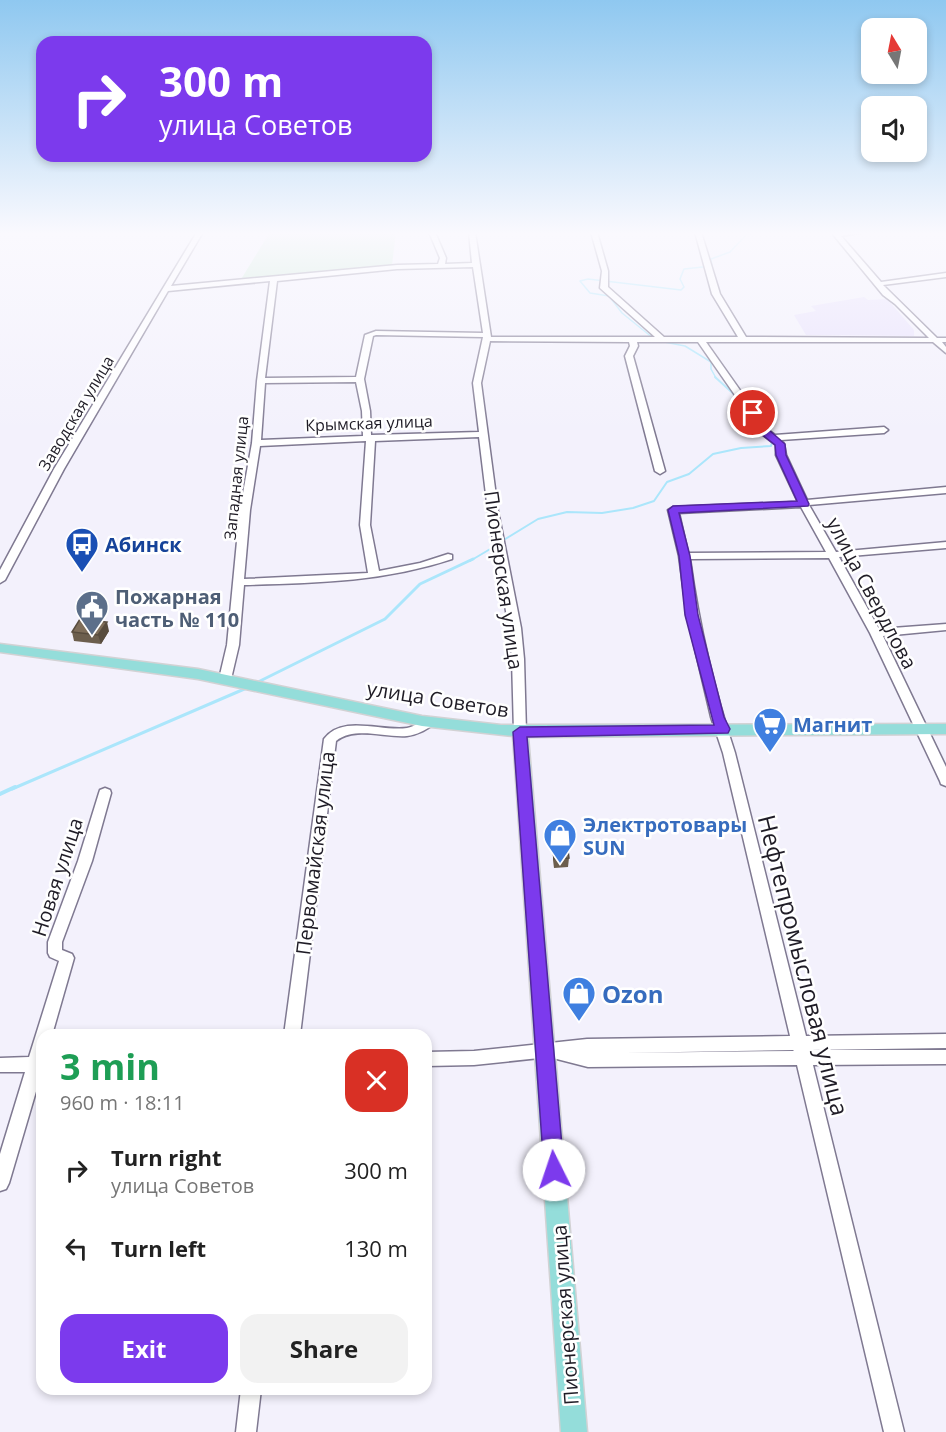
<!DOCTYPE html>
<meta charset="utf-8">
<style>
:root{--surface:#fff;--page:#f2f2f2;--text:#222;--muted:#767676;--accent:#7c3aed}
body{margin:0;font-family:"Open Sans",sans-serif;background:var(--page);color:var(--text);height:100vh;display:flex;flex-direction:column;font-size:22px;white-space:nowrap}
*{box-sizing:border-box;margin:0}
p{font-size:20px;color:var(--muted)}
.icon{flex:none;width:33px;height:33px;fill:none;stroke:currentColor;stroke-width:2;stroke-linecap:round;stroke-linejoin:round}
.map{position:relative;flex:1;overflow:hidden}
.side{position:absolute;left:36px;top:1029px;width:396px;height:366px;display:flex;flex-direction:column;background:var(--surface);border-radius:18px;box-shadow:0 3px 9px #0003}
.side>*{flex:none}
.hud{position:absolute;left:36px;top:36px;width:396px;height:126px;border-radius:18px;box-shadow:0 3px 9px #0003;background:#7c3aed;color:#fff;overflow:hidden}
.needle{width:39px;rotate:350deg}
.buttons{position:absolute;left:861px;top:18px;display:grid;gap:12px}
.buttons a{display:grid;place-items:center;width:66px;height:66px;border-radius:12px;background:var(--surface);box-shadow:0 3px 9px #0003;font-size:30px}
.pin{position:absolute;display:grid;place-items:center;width:51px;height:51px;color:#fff;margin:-26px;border:3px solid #fff;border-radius:50%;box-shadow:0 2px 6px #0007}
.me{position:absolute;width:66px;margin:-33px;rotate:356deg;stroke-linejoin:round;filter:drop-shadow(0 0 4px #0008)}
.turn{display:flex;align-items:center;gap:21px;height:126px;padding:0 24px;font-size:27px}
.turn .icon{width:78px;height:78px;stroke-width:2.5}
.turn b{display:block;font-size:42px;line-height:51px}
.round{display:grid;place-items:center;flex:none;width:63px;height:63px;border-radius:18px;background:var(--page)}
.headline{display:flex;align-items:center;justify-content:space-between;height:102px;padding:0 24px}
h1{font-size:36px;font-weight:700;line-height:45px;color:#1e9e55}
.cta{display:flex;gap:12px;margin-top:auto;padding:12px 24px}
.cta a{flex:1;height:69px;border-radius:18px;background:var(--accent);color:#fff;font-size:24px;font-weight:700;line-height:69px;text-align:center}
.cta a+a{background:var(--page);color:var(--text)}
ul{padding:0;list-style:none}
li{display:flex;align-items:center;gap:18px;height:78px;padding:0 24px}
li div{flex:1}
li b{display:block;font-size:22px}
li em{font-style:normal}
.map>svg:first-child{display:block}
.built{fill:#e8e1fc}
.green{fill:#c7ead1}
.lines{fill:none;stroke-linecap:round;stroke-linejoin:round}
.stream-far3{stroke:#abe6fb;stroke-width:1.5}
.stream-far2{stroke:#abe6fb;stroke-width:2}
.stream-far1{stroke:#abe6fb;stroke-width:3}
.stream{stroke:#abe6fb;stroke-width:4}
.minor-casing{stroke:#7f7991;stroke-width:3}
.major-casing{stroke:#d2d2d4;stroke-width:3}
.minor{fill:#fff;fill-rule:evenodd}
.major{fill:#94ddda;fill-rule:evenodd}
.wall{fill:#6c5e4d}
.shaded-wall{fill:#584c3e}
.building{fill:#7e6d59;stroke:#584c3e;stroke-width:1.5}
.route{fill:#7c3aed;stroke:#51269a;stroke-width:1.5}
.labels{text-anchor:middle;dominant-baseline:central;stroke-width:5;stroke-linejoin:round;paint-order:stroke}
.far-street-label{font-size:16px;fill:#1f1c26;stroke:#fff}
.transit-label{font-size:20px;font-weight:bold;fill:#164399;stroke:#fff;text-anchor:start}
.street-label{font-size:20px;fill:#1f1c26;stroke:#fff}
.service-label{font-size:20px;font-weight:bold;fill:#4e5e75;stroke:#fff;text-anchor:start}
.shop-label{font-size:20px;font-weight:bold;fill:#366cbe;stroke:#fff;text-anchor:start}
.near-street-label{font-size:24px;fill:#1f1c26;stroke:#fff}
.near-shop-label{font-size:24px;font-weight:bold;fill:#366cbe;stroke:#fff;text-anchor:start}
</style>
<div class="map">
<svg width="946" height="1432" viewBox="0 0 946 1432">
<rect width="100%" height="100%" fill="#f3f1fc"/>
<path class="built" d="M864 297 868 300 887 299 914 330V336L806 335 794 315 816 311 811 306Z"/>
<path class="green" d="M270 232H396L392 265 240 281Z"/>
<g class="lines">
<path class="stream-far3" d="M653 338 622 313 609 296 590 293 580 281 588 279 681 290 684 287 680 279 684 269 712 266 711 259 730 252 747 234 764 232
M659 341 685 346 711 362V369L716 378"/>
<path class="stream-far2" d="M502 541 538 519 567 512 602 513 633 508 654 501 667 482 689 474 713 454 741 448 771 446 772 442 754 425 737 397 715 377
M470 561 497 545"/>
<path class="stream-far1" d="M258 682 385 619 420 584 473 559
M12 789 249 687"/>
<path class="stream" d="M0 794 15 787"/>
<defs>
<path id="minor" d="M197 232H203L171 286 397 265 438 264 440 258 429 232H435L446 258 445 264 472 263 469 232H475L491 337H655L600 288 602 271 591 232H597L608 271V287L664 337H738L712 294 695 232H701L720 294 746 337 929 338 895 304 883 295 831 232H865L841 236 881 282 946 273V277L883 285 937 338H946V342H942L946 347V353L933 342H706L768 430 775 435 884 427 888 430 884 433 781 440 784 444 786 455 807 500 946 487V493L809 505 836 552 946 542V548L839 557 879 629 946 624V630L883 636 946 767V786L941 784 940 781 870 633 829 558 690 559C699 625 714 690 735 753L806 1036 946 1034V1048L809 1050H946V1064L813 1065 904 1432H884L797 1065 588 1067 549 1057 474 1065 426 1066V1052L474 1051 587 1039 790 1036 723 753 711 717 687 615 679 556 668 510 673 507 798 502 776 455V445L762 434 698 342H637L638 346 633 356 665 471 660 474 655 471 625 356 630 346 629 342 490 341 481 383 498 511 521 628 524 659 526 732 524 735H516L514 732 512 659 509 628 488 511 479 437 375 441 370 525 379 571 420 563 448 554 452 555V559C383 582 315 583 244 585L239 645 231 679 229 682H221L219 679 227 645 240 510 252 443 257 381 270 281 168 291 64 469 5 580 0 583V570L54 469ZM473 267 483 333 376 331 365 335 356 377 265 378 277 281 397 269ZM376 335 483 337 473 383 479 432 371 435 370 411 364 379 373 336ZM356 382 362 411 363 436 261 440 265 383ZM366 441 360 525 368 573 244 579 250 510 260 446ZM801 507 826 552 688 553 679 513ZM793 1050 794 1051 622 1053Z
M429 718 433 719 435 722 433 725C425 730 417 735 407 736 385 738 355 726 336 741L300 1035H284L324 739C342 714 382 732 407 728 415 727 421 720 429 718Z
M105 788 110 790 111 793 92 861 62 942V950L72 954 74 958 52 1035H42V1071L9 1183 6 1189 0 1191V1154L25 1072H0V1058L29 1057 59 961 50 957 48 953V942L78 861 99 793 100 790Z
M241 1389H261L256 1432H236Z"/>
<path id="major" d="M0 644 198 669 422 716 501 725 946 724V734L528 737 587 1432H561L513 736 422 726 198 679 0 652Z"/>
</defs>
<use href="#minor" class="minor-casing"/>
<use href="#major" class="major-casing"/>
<use href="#minor" class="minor"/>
<use href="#major" class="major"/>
</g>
<path class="wall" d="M109 631 101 644 74 641 72 632Z
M553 851 569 858 568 867 554 868 553 860Z"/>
<path class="shaded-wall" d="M107 622 109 631 101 644 98 635Z"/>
<path class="building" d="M80 619 107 622 98 635 72 632Z
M568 850 569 858 554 859 553 851Z"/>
<linearGradient id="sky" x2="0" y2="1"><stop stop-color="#8fc8f0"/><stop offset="0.54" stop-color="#faf9fe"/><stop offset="1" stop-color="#faf9fe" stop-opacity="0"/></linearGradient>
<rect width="946" height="432" fill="url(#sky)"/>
<path class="route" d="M753 410 756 411 769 430 785 444 786 455 809 504 808 506 679 513 690 556 698 615 724 717 730 729 728 733 527 737 564 1170 561 1177 554 1180 547 1177 544 1170 513 732 520 727 714 725 685 615 679 556 668 510 673 506 797 501 776 455 775 445 761 434 748 413Z"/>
<defs>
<symbol id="bus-pin" viewBox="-11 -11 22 30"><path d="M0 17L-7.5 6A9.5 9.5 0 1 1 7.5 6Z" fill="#1a4fb4" stroke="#fff"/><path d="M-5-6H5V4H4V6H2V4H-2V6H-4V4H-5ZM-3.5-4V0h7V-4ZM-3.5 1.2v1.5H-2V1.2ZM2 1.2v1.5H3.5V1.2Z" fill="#fff"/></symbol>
<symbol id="civic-pin" viewBox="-11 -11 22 30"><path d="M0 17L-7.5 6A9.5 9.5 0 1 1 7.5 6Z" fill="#5c6f8a" stroke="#fff"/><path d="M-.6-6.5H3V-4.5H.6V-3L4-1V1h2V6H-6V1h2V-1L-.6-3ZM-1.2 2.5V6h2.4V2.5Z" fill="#fff"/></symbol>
<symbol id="supermarket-pin" viewBox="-11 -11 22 30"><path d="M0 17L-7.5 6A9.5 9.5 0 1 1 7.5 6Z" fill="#3f7fe0" stroke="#fff"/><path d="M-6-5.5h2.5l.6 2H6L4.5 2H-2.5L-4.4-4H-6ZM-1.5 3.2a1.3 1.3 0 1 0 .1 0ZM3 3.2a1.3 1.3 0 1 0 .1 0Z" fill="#fff"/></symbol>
<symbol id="shop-pin" viewBox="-11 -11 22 30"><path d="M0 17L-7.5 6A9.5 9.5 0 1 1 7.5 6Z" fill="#3f7fe0" stroke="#fff"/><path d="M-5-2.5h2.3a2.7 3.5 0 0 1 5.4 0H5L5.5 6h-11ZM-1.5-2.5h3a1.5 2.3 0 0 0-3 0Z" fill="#fff"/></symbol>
</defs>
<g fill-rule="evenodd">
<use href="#bus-pin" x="63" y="525" width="38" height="52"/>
<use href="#civic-pin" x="73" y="588" width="38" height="52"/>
<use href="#supermarket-pin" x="751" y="705" width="38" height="52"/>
<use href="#shop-pin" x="541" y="816" width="38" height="52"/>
<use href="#shop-pin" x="560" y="974" width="38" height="52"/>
</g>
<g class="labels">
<g class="far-street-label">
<text transform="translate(76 413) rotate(-59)">Заводская улица</text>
<text transform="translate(369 423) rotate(-2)">Крымская улица</text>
<text transform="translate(236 478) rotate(-84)">Западная улица</text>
</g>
<g class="transit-label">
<text x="105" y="544">Абинск</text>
</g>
<g class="street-label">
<text transform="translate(504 580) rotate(82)">Пионерская улица</text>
<text transform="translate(872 593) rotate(62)">улица Свердлова</text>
<text transform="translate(438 699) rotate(9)">улица Советов</text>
<text transform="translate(315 853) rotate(-83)">Первомайская улица</text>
<text transform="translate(57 877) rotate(-72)">Новая улица</text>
<text transform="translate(565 1315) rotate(-94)">Пионерская улица</text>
</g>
<g class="service-label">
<text x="115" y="596">Пожарная<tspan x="115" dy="23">часть № 110</tspan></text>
</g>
<g class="shop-label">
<text x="793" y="724">Магнит</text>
<text x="583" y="824">Электротовары<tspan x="583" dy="23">SUN</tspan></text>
</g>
<g class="near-street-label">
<text transform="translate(804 965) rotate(76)">Нефтепромысловая улица</text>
</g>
<g class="near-shop-label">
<text x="602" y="993">Ozon</text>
</g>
</g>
</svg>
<div class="buttons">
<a><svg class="needle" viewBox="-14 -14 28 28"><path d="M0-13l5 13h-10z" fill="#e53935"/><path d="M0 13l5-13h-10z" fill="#767676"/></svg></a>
<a><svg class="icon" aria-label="sound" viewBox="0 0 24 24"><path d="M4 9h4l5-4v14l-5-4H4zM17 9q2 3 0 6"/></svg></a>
</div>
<div class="pin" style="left:753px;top:413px;background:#d93025"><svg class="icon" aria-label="arrive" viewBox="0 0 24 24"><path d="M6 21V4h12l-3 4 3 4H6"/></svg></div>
<svg class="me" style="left:554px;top:1170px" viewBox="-20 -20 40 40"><circle r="19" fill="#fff"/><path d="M0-13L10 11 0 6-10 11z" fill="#7c3aed"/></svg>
<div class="hud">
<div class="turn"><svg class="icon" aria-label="right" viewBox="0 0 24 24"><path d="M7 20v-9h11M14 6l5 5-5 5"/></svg><div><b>300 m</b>улица Советов</div></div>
</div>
<section class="side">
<div class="headline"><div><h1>3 min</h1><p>960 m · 18:11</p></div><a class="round" style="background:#d93025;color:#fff"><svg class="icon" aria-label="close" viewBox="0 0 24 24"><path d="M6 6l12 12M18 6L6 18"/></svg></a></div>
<ul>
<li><svg class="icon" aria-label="right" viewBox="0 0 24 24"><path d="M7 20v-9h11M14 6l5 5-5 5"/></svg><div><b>Turn right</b><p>улица Советов</p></div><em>300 m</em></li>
<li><svg class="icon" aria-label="left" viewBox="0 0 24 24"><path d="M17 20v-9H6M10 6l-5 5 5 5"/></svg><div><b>Turn left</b></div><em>130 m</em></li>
</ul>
<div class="cta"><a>Exit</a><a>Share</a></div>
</section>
</div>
